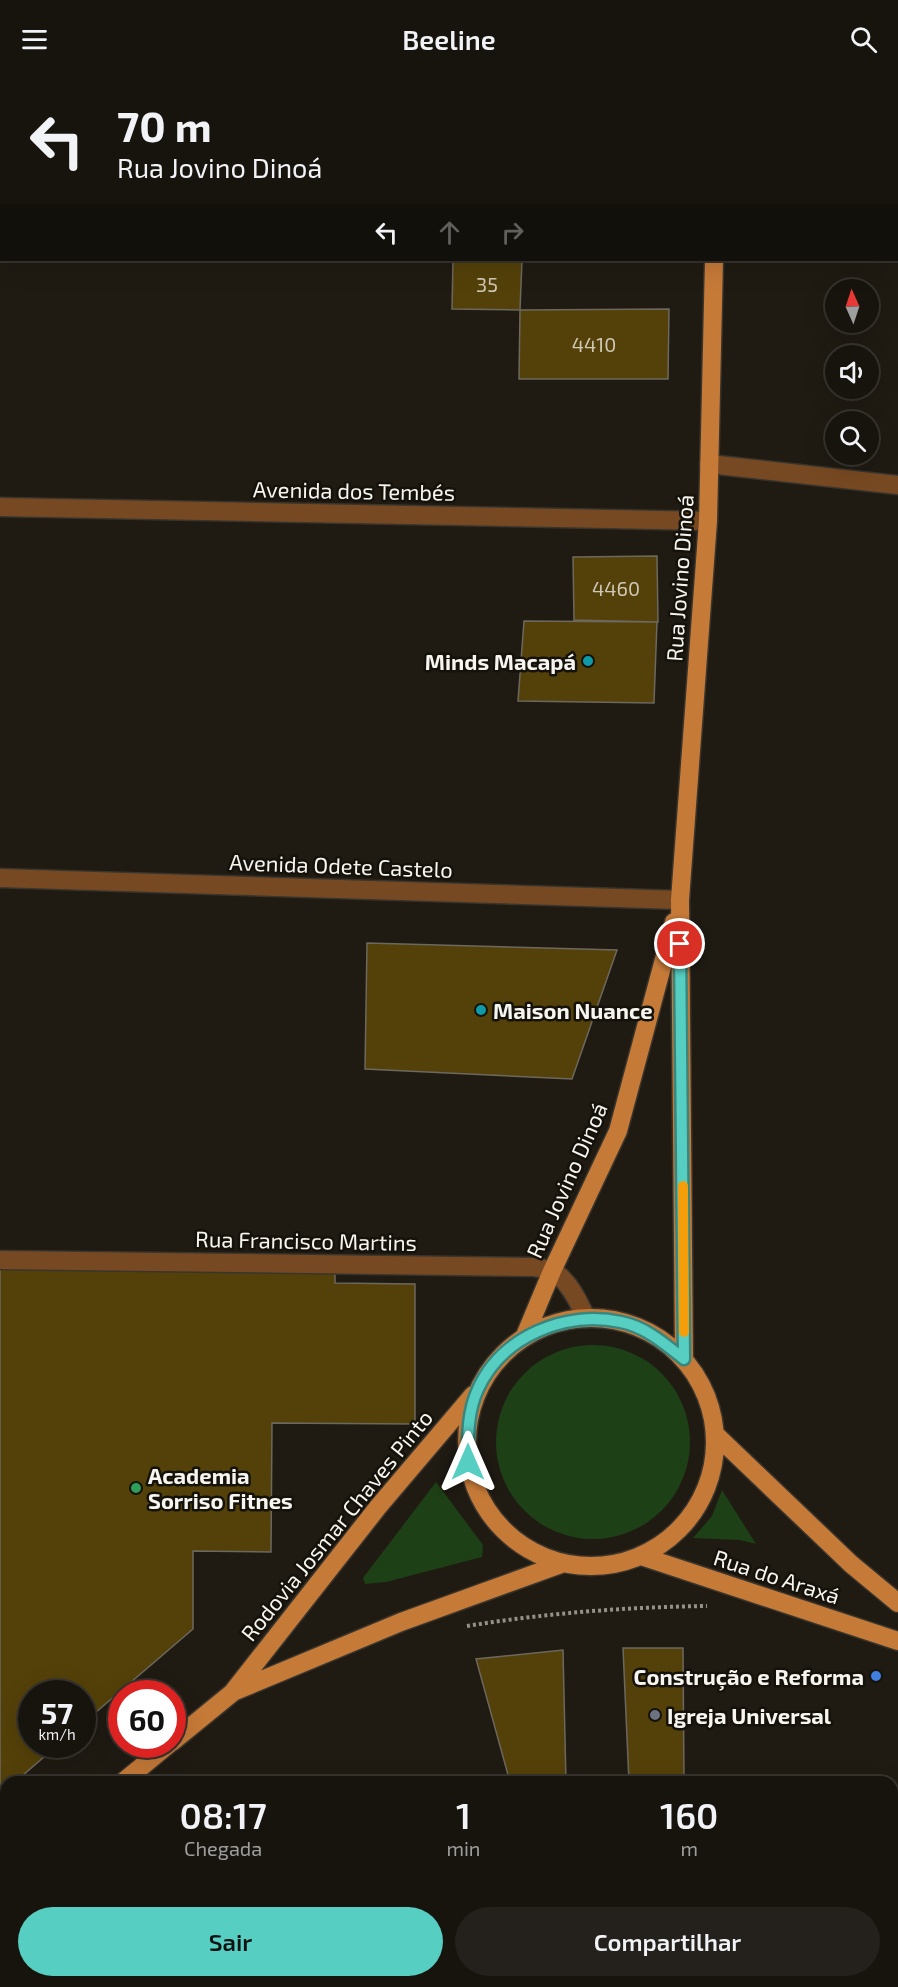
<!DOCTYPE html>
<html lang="pt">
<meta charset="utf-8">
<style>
:root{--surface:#17140e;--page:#24211c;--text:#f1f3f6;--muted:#9e9e9e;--line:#36332e;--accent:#57cec2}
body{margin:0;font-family:"Exo 2",sans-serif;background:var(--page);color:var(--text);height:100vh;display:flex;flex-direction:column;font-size:22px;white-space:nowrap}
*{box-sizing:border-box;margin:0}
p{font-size:20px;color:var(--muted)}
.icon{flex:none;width:33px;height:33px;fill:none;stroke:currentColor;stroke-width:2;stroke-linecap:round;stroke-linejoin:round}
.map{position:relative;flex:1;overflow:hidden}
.drawer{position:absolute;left:0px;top:1698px;width:898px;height:212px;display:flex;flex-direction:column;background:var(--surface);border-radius:18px 18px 0 0;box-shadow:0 6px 24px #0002,0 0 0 2px var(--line)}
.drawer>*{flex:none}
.hud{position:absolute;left:0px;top:0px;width:898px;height:183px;box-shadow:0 6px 24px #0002,0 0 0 2px var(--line);background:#17140e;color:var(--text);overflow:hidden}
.needle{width:39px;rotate:357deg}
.fabs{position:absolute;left:825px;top:201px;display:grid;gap:12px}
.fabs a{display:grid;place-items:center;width:54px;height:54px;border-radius:50%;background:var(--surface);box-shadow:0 6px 24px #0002,0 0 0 2px var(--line);font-size:30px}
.speed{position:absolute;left:18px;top:1602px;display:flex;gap:12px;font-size:30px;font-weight:700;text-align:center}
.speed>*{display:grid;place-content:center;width:78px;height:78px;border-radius:50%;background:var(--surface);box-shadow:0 6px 24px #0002,0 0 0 2px var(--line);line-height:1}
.speed small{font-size:15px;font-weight:400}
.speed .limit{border:9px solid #d22;background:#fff;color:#111}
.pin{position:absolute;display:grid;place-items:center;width:51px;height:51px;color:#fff;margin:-26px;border:3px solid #fff;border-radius:50%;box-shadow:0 2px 6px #0007}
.me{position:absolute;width:66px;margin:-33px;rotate:0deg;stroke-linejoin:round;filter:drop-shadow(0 0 4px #0008)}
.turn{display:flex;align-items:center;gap:21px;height:126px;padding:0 18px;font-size:27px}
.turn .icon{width:78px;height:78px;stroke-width:2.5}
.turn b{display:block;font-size:42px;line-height:51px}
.lanes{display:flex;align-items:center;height:57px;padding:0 18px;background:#0003;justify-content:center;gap:30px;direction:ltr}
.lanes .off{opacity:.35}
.eta{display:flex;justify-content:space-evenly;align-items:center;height:102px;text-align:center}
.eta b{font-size:36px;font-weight:600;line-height:42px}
.cta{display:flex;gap:12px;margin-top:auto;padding:12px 18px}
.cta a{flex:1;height:69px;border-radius:36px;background:var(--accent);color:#111;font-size:24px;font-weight:600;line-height:69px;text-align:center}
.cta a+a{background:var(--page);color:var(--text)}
header{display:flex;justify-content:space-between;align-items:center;height:78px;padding:0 18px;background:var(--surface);font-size:27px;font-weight:600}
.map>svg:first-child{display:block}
.green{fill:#1e4016}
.building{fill:#544109;stroke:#6c685e;stroke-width:1.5}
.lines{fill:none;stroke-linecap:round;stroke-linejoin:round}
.minor-casing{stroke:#39352d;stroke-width:21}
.major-casing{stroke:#39352d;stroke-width:21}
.path{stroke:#94918a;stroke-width:4;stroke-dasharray:3 3;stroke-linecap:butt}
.minor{stroke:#774922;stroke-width:18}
.major{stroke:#c67a38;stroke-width:18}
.route-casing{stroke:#39867e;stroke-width:15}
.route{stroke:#57cec2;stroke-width:10}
.slow{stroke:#f59e0b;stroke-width:10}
.culture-dot{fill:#0f9aa8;stroke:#15120b;stroke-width:2}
.leisure-dot{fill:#2e9e5b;stroke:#15120b;stroke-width:2}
.shop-dot{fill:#3f7fe0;stroke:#15120b;stroke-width:2}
.worship-dot{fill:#6b7280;stroke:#15120b;stroke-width:2}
.labels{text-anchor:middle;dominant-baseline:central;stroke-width:5;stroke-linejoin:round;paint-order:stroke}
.number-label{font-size:20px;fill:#cec8b6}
.street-label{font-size:22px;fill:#f7f5ef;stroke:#15120b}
.poi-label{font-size:22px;font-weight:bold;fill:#f7f5ef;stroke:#15120b;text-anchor:start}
</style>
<header><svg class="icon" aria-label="menu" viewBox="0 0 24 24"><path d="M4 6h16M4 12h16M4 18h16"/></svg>Beeline<svg class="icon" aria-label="search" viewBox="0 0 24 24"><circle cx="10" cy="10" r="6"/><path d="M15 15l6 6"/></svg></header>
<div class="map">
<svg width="898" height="1909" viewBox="0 0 898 1909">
<rect width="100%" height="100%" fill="#1f1b13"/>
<path class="green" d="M496 1364a97 97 0 1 1 194 0a97 97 0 1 1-194 0Z
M436 1404 483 1467 482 1479 386 1504 365 1506 363 1500Z
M722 1412 756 1466 740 1462 693 1460 712 1438Z"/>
<path class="building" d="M453 182H522L520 232 452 231Z
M669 231 668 301H519L520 232Z
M657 478 658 544 574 542 573 479Z
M524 543 657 544 654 625 518 623Z
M367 865 617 872 572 1001 365 991Z
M0 1188 335 1190V1205L415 1206V1346L272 1345 271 1474 193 1473V1551L82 1646V1616H32V1666H59L15 1704H6V1712L0 1717Z
M623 1570H683L684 1704H629Z
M563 1572 566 1704H510L476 1581Z
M6 1824V1904H292L297 1909H0V1828Z"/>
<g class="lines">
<defs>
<path id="minor" d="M0 21H2
M709 386 898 407
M0 429 708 443
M0 800 680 822
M0 1182 534 1189C539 1190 548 1191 553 1193 569 1203 579 1224 586 1240
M303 1904 307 1909"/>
<path id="major" d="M718 2V0
M467 1364a124 124 0 1 1 248 0a124 124 0 1 1-248 0Z
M524 1260 552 1193 618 1053 674 844
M684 1281 680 822 708 443 714 182
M716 1357 851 1486 898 1525
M641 1478 898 1563
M233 1614 401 1544 564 1485
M172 1664 232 1615 378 1429 473 1317
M123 1704 169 1666
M0 1797 6 1793"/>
</defs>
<use href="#minor" class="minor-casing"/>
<use href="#major" class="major-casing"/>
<path class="path" d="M467 1548C547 1535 627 1529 707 1528"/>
<use href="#minor" class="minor"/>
<use href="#major" class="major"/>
</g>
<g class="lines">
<defs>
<path id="route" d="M468 1384C468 1359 467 1335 478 1311 502 1258 566 1232 621 1244 646 1249 665 1266 684 1281L680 866"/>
</defs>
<use href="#route" class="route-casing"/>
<use href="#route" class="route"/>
<path class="slow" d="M683 1108 684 1254"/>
</g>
<g class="culture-dot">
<circle cx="588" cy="583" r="6"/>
<circle cx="481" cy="932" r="6"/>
</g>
<circle class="leisure-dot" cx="136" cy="1410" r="6"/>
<circle class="shop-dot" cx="876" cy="1598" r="6"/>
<circle class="worship-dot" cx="655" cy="1637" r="6"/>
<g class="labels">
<g class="number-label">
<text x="487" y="206">35</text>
<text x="594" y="266">4410</text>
<text x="616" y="510">4460</text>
</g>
<g class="street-label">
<text transform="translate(354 412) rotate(1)">Avenida dos Tembés</text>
<text transform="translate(679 500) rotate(-86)">Rua Jovino Dinoá</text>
<text transform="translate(341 787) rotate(2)">Avenida Odete Castelo</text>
<text transform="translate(566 1102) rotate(-66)">Rua Jovino Dinoá</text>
<text transform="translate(306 1162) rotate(1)">Rua Francisco Martins</text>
<text transform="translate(336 1447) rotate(-51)">Rodovia Josmar Chaves Pinto</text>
<text transform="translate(777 1498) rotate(18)">Rua do Araxá</text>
</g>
<g class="poi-label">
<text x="576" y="583" text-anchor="end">Minds Macapá</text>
<text x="493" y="932">Maison Nuance</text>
<text x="148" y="1397">Academia<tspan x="148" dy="25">Sorriso Fitnes</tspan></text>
<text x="864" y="1598" text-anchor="end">Construção e Reforma</text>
<text x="667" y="1637">Igreja Universal</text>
</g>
</g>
</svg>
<div class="fabs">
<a><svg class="needle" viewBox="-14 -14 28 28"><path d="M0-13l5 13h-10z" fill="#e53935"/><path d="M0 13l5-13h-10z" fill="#9e9e9e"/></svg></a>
<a><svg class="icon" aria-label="sound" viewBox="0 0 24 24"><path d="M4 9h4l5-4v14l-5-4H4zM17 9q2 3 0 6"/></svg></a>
<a><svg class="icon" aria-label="search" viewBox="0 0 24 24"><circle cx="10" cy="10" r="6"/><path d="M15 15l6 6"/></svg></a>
</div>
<div class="speed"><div>57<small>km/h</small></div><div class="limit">60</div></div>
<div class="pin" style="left:680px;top:866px;background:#d93025"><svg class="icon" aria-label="arrive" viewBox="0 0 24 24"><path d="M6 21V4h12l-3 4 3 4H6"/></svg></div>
<svg class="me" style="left:468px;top:1384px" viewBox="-20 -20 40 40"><path d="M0-17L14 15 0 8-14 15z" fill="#57cec2" stroke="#fff" stroke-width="4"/></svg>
<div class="hud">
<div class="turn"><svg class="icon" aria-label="left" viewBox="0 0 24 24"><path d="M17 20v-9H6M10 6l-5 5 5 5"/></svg><div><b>70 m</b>Rua Jovino Dinoá</div></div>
<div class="lanes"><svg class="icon" aria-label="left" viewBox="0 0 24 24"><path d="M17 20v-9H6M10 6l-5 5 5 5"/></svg><svg class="icon off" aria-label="ahead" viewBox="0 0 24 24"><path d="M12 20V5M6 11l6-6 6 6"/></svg><svg class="icon off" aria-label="right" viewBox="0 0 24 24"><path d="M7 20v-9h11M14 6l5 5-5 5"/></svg></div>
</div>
<section class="drawer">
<div class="eta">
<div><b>08:17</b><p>Chegada</p></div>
<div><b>1</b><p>min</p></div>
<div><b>160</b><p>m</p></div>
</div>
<div class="cta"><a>Sair</a><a>Compartilhar</a></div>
</section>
</div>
